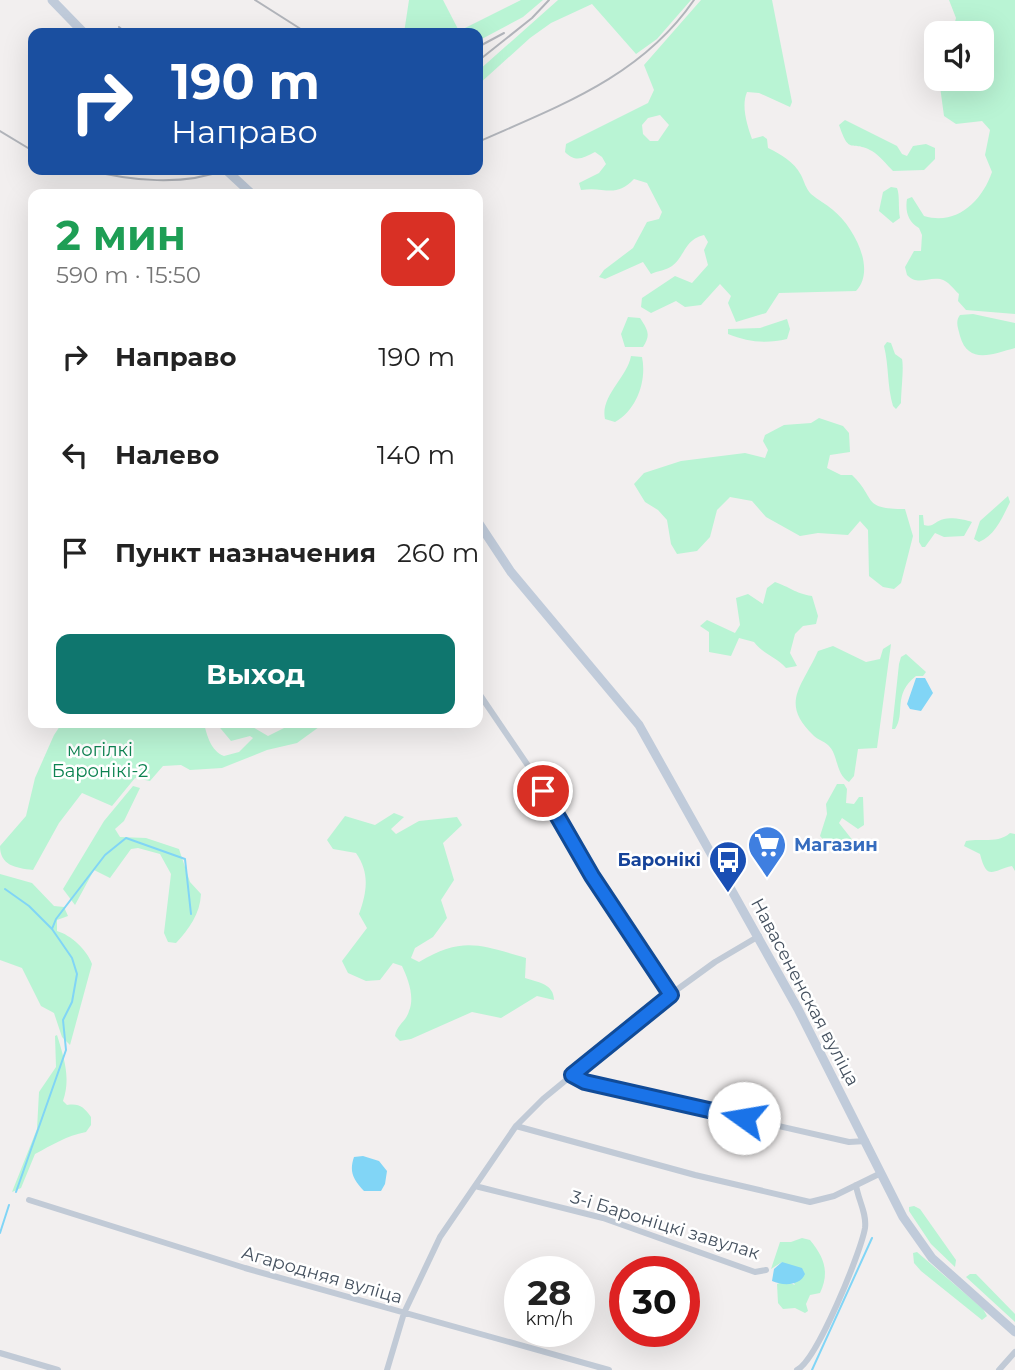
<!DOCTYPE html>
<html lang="ru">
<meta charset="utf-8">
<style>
:root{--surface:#fff;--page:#f2f2f2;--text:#222;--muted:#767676;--accent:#0f766e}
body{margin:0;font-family:Montserrat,sans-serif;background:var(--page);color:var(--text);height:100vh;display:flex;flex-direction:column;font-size:26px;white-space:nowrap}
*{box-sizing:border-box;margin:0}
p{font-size:23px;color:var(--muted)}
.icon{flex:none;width:38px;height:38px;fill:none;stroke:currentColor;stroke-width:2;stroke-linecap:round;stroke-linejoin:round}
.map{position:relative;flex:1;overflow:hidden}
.side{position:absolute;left:28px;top:189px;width:455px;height:539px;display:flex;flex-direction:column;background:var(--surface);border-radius:14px;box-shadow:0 7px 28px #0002}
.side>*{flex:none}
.top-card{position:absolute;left:28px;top:28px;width:455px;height:147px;border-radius:14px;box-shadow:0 7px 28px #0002;background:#1a4fa0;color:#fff;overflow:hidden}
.buttons{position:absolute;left:924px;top:21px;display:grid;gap:14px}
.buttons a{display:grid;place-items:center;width:70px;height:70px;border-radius:14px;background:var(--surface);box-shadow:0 7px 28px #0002;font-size:35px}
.speed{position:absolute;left:504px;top:1256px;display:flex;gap:14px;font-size:35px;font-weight:700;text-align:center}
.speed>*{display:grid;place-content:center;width:91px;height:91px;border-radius:50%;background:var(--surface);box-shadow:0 7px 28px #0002;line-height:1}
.speed small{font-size:18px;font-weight:400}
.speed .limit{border:10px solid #d22;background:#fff;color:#111}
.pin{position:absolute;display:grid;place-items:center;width:60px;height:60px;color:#fff;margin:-30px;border:4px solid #fff;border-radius:50%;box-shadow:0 2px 7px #0007}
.me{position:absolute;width:77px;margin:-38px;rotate:283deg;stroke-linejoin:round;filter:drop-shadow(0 0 5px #0008)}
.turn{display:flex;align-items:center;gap:24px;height:147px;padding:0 28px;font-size:32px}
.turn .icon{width:91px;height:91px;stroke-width:2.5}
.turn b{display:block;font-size:49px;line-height:60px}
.round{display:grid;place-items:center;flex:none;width:74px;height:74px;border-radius:14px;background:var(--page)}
.head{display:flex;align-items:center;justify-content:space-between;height:119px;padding:0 28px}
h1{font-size:42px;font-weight:700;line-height:52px;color:#1e9e55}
.cta{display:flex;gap:14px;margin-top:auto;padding:14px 28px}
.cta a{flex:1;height:80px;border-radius:14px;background:var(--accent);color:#fff;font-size:28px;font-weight:700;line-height:80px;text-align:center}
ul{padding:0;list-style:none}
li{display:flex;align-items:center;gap:21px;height:98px;padding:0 28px}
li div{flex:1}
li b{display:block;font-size:26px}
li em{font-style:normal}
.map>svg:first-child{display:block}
.green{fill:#b9f4d4;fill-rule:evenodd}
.water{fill:#81d5f6}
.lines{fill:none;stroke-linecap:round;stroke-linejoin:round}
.stream{stroke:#81d5f6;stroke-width:2}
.minor{stroke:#c1cad6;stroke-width:6}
.secondary{stroke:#c0cbda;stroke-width:9}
.rail{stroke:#b1b4ba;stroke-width:2}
.route-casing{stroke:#114b97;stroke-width:18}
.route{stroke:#1a73e8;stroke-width:12}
.labels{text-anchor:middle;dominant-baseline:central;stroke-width:5;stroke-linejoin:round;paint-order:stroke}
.park-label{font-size:18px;fill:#0d8351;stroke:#fff}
.shop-label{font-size:18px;font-weight:bold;fill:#366cbe;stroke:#fff;text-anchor:start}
.transit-label{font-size:18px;font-weight:bold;fill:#164399;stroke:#fff;text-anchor:end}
.street-label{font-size:18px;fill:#45515f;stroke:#fff}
</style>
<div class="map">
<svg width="1015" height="1370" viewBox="0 0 1015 1370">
<rect width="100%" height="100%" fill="#f2efef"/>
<path class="green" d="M409 0H443L459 31 521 0H543L523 17 478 41V33H404Z
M558 0H691L657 39 636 54 592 4 551 23 530 38 478 85V71Z
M701 0H772L792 102 790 107 759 93 747 92C741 106 747 125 752 139L763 136 767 139 768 148C782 155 793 161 801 175 804 181 806 189 811 194 818 200 826 204 833 210 853 226 877 269 856 291L779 293 766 313 736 322 728 303 731 296 720 284 701 305 685 307 676 301 651 313 641 307 642 298 675 276 692 283 708 265 704 250 708 242 704 235C684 240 686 255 672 266 667 270 657 271 651 274L643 262 605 279 599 277 604 270 633 248 647 222 659 219 662 212 647 183 634 179C615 199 605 186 581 190L579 183 599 173 606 164 602 157 595 152C583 158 576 163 565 152L566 144 648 103 654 90 644 65ZM660 115 669 125 658 141H650L643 134 642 125 648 118Z
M949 0H1015V314L966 310 958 301 959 294C953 289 949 281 940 279 927 277 918 286 907 275L905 267 914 251H921L922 235 919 228C908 222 905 211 907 199L912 197 924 216C957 226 982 201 992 172L985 155 990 130 982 121 956 124 944 116 939 79H982V33H952L956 18Z
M845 120 897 146 902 154 907 156 913 146 926 144 935 148V159L924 170 893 171C887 165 879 155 872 151 851 139 850 157 839 125Z
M891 187 897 188C900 195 898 208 900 218L893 223 879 211 883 192Z
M973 314 1015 323V348C993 354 968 365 960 336 958 327 955 322 960 315Z
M628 317 640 318C648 330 651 335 643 347H625L621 334Z
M787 319 790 329 787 339C766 344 748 342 728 334V329L760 328Z
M887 342 891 343 895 354 902 359C904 368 901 391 901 403L896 409 893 406C887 386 889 366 884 346Z
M631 356 642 357C647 380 637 410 615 422L605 419C600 396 627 378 631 356Z
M819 418 843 426 849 433 850 452 830 455 827 468 841 475H852C877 499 861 509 905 509L913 536 901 583 894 589 883 587 869 576 868 530 860 521 848 535 818 533 800 536 766 517 752 501 730 497 717 510 710 537 697 551 677 554 671 544 667 520 658 510 645 502 634 484 644 473 681 461 745 453 765 458 768 450 763 441 765 435 784 425 811 423Z
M1008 496 1010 502C1003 516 995 536 979 542L974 539 980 521Z
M919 515H923L924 525C933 528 935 521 944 519 952 517 966 520 972 522L964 536 944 537 935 533 925 547H922L919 542Z
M775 582C790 587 794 593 812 596L818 616 816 624 803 626 795 634 790 653 797 666 786 668C776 657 763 654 754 642L739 638 731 656 709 652V632L700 626 707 620 735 633 740 625 736 598 748 594 763 604 767 588Z
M891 644 877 748 858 749 854 776 849 782C835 774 839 755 828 745 824 741 818 740 814 736 779 703 802 687 818 651L833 646 866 662 880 659 883 649Z
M906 654 926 672 923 676H916C892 695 906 713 895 729H892L899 664 901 657Z
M62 723H204C207 736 211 751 224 756L239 752 253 738 250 736 231 741 216 723H246L268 736 294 723H320L319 727 297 743 267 750 222 768 190 770 181 765 163 766 150 781 135 778 112 806 82 793 59 823 33 870C15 868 0 865 0 846L26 816 35 778 54 735Z
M837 784H844L847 789 846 803 854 804 859 797H863L864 825 858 829 842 818 839 823 854 842C843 853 829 847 820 836L827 814 826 804Z
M133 786 140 788 124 821 115 829 120 837 146 838 179 849 190 882 201 894C200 914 189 929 176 943L168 942 164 933 171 874 160 854 138 848 131 849 110 878 94 870 75 905 63 889 104 821Z
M394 813 404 817 391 829 396 834 419 821 457 817 462 825 443 843 454 880 441 900 447 918 433 937 415 948 411 958 419 962C463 936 480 945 526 958L525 978C538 982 554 984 554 1000L537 996 501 1018 472 1012 411 1039 400 1041 395 1036C397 1024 406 1022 409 1011 415 997 408 979 402 966L393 963 380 980 366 981 348 973 342 961 367 928 359 914C367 892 370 873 356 853L333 849 327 840 345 816 375 825Z
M1010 833 1015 834V871L1012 866C993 870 987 882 980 854L964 846 966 841C981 838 998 844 1010 833Z
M0 874 32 883 54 906 64 907 68 916 57 920V931C71 935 87 950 92 964L70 1045 62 1037 54 1013 41 1006 22 968 0 960Z
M57 1035C64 1058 71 1078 63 1101L67 1105C79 1103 84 1107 91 1117V1125L86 1132C66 1136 52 1145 35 1154L21 1188 12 1192 37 1129 39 1092 56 1067 55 1036Z
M914 1206 920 1209 956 1260 955 1267 931 1244 909 1211V1207Z
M802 1238 810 1240C824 1257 830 1272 820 1293L810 1295 806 1304 808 1311 805 1313 795 1308 783 1309 778 1303 777 1284 785 1281 795 1285 782 1262 771 1269 780 1242H791Z
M917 1252 983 1309 987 1316 982 1320 921 1271 914 1263 913 1253Z
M970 1274H976L1015 1314V1322L966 1277Z"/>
<path class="water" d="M916 678H925L933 693 921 711 910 709 907 704Z
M363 1156 379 1161 387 1171 385 1184 381 1191H364C353 1179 349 1172 354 1157Z
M782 1262 802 1268 805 1274C800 1286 783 1286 772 1281L774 1269Z"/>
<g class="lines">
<path class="stream" d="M5 889 29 906 52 929
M16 1192 66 1050 63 1020 72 1002 77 974 72 958 52 929 56 919 105 855 126 838 185 859 191 914
M0 1233 9 1205
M812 1370 872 1238"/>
<path class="minor" d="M478 692 531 770 592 876 671 994
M572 1075 585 1082 849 1142 866 1141
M516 1126 695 1175 810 1202 834 1196 881 1173
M475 1186 603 1218 755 1272 766 1270
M29 1200 245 1268 609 1370
M0 1353 58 1370
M387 1370 404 1313 440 1237 516 1126 543 1099 671 994 715 962 759 936
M797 1370C817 1360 861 1252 865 1228 867 1213 858 1200 856 1185
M999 1370 1015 1352"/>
<path class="secondary" d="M52 0 84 33
M226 170 252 194
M478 522 511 572 639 725 798 1009 903 1217 932 1258 1015 1332"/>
<path class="rail" d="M255 0 307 33
M119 27 126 33
M478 47 504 33
M478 61 532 18 549 0
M0 131 33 151
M478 142C559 106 641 77 694 0
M89 170C130 181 184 186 224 170"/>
</g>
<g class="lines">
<defs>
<path id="route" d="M543 791 592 876 671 995 572 1075 585 1082 744 1118"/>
</defs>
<use href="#route" class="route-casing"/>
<use href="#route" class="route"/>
</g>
<defs>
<symbol id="supermarket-pin" viewBox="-11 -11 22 30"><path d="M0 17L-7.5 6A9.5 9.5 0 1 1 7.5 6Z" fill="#3f7fe0" stroke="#fff"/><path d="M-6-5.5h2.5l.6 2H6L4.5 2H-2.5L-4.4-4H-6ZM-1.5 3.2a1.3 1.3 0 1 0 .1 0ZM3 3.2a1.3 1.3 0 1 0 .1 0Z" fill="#fff"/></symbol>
<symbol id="bus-pin" viewBox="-11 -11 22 30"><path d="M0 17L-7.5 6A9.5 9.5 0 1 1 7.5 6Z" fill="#1a4fb4" stroke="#fff"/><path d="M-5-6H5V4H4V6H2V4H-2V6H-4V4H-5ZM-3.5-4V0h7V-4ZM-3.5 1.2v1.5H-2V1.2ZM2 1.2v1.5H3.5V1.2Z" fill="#fff"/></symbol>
</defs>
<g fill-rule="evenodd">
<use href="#supermarket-pin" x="745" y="823" width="44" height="60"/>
<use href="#bus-pin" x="706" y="838" width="44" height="60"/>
</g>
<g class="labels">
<g class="park-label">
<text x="100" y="750">могілкі<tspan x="100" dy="21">Баронікі-2</tspan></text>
</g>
<g class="shop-label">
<text x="794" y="845">Магазин</text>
</g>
<g class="transit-label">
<text x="701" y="860">Баронікі</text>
</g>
<g class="street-label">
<text transform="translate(805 992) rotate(62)">Навасененская вуліца</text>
<text transform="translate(665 1225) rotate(17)">3-і Бароніцкі завулак</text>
<text transform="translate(322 1275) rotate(16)">Агародняя вуліца</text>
</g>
</g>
</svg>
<div class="buttons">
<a><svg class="icon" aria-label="sound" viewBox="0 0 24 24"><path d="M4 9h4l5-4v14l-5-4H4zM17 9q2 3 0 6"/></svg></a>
</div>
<div class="speed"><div>28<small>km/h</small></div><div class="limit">30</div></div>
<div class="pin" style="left:543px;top:791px;background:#d93025"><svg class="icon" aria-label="arrive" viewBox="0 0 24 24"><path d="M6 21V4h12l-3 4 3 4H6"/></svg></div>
<svg class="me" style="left:744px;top:1118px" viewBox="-20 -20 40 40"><circle r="19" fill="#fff"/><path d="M0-13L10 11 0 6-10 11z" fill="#1a73e8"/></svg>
<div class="top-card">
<div class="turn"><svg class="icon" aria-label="right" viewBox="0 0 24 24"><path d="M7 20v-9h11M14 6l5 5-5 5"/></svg><div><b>190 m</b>Направо</div></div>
</div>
<section class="side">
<div class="head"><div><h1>2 мин</h1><p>590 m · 15:50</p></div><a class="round" style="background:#d93025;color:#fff"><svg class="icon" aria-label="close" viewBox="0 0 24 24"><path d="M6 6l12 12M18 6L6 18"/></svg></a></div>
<ul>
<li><svg class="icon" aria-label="right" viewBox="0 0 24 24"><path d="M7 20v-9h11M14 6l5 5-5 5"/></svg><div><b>Направо</b></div><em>190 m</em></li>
<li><svg class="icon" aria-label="left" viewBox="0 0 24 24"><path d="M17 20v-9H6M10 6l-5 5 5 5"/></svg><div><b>Налево</b></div><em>140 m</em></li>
<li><svg class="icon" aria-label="arrive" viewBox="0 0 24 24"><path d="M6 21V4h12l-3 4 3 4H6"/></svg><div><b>Пункт назначения</b></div><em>260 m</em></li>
</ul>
<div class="cta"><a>Выход</a></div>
</section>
</div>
